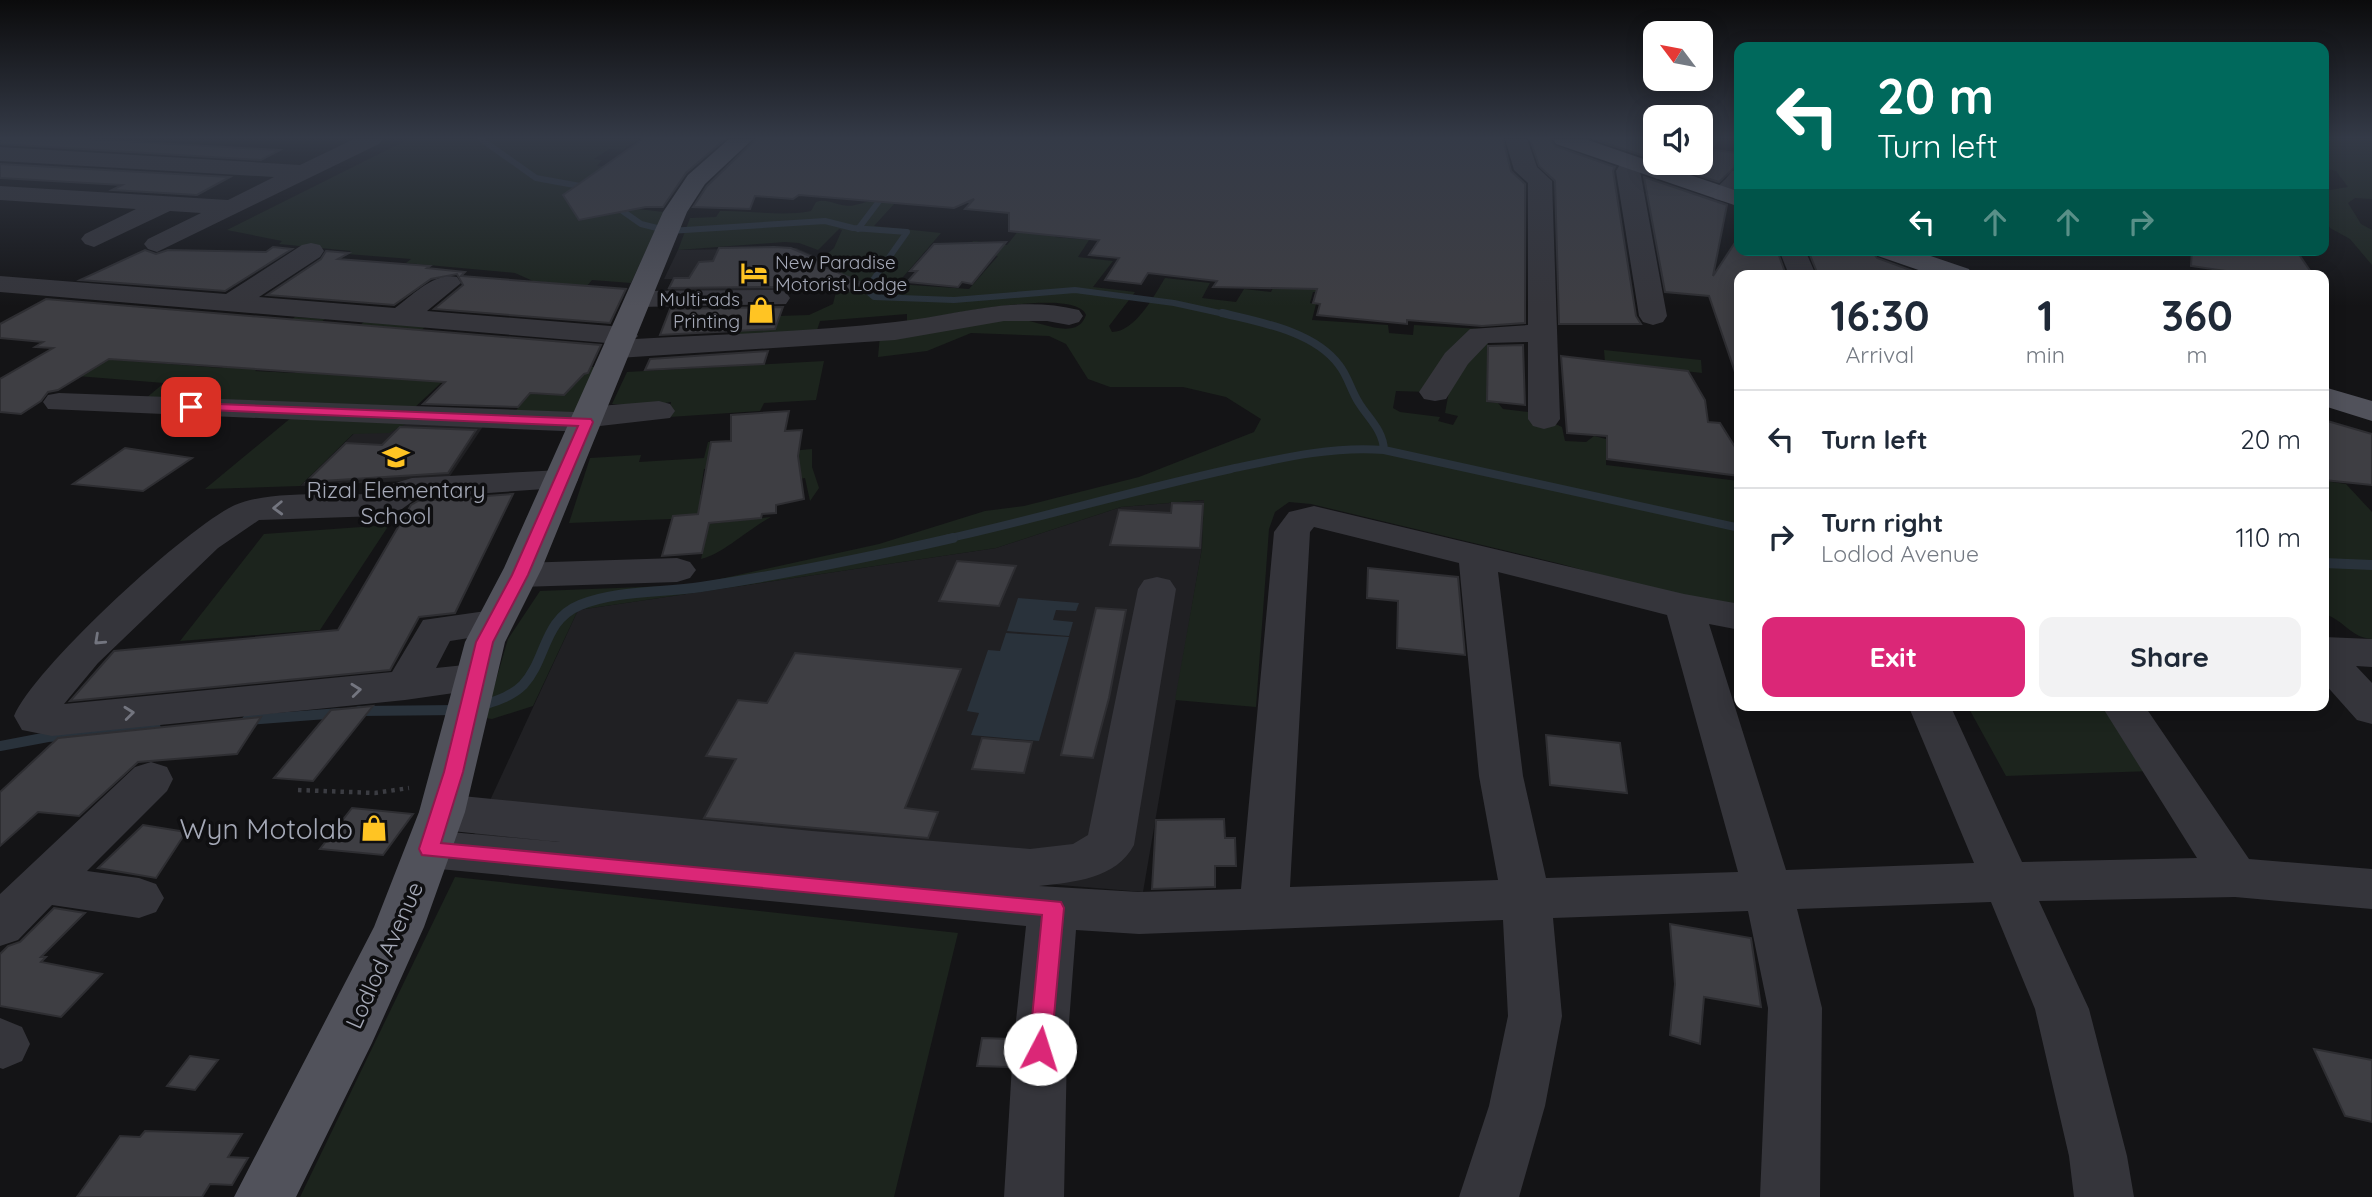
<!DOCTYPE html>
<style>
:root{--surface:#fff;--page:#f2f2f3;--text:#1f2937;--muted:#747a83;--line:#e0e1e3;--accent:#db2777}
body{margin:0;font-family:Quicksand,sans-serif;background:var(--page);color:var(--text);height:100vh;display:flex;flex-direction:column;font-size:26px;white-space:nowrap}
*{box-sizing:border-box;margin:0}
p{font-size:23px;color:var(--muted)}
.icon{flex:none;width:38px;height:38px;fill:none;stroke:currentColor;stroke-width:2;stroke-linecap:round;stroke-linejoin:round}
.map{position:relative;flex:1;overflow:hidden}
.drawer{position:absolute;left:1734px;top:270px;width:595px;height:441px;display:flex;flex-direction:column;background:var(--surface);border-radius:14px;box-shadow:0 4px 18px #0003}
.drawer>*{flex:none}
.hud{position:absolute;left:1734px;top:42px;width:595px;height:214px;border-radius:14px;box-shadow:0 4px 18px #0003;background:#00695c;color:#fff;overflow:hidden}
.needle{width:46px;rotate:302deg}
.tools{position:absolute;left:1643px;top:21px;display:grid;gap:14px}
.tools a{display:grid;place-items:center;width:70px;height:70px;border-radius:14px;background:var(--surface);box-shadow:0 4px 18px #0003;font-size:35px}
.pin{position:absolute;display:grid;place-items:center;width:60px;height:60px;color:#fff;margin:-30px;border-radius:14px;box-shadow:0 4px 10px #0006}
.me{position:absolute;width:77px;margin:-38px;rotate:5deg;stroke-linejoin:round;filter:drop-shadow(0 0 5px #0008)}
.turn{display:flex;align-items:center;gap:24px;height:147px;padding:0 28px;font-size:32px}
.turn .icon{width:91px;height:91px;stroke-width:2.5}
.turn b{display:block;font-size:49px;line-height:60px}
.lanes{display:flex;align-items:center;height:66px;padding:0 28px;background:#0003;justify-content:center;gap:35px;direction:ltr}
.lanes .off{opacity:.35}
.eta{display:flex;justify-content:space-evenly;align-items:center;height:119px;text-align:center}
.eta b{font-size:42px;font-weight:700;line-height:49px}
.cta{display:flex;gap:14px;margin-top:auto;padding:14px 28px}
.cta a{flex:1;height:80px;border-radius:14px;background:var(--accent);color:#fff;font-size:28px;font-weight:700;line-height:80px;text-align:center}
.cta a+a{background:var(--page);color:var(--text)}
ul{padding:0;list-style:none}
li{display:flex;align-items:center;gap:21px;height:98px;padding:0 28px;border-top:2px solid var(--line)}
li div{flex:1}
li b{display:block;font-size:26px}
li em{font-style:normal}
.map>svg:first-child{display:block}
.built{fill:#202023}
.green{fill:#1c241d}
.water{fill:#29323b}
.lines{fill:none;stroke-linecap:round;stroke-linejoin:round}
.stream-far2{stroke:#29323b;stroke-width:6}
.stream-far1{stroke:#29323b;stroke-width:8}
.stream{stroke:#29323b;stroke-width:10}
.building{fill:#3e3e43;stroke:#2e2e32;stroke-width:2}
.path{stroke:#3b3c42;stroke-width:4.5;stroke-dasharray:3.5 5;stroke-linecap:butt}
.minor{fill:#35353b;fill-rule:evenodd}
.major{fill:#51525b;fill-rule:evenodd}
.oneway{stroke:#73757f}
.route{fill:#db2777;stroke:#8e194d;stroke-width:2}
.labels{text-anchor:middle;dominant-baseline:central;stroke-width:7;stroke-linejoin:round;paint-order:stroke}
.far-poi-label{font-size:19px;fill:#a5a9b7;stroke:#0f0f11;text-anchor:start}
.poi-label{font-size:23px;fill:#a5a9b7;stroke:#0f0f11}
.street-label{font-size:23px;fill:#a5a9b7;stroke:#0f0f11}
.near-poi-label{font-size:28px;fill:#a5a9b7;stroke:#0f0f11;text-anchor:end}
</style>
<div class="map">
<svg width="2372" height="1197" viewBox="0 0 2372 1197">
<rect width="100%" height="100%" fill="#141416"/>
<path class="built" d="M796 248 822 259 819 260 826 263 822 266 827 268 843 267 836 291 665 295 674 279H664L678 250Z
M368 420 484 425 448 479 300 486Z
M1205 500 1202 548 1143 892 474 835 578 610 996 548 1121 507Z"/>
<path class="green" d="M409 139H639L623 150 609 149 594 159 602 160 597 166 638 171 628 208 664 212 631 283 592 280 587 286 533 281 515 273 406 263 411 259 347 254 351 251 279 244 282 241 227 230Z
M2324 139H2372V199L2355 198 2348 203 2361 224 2372 230V265L2350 239 2330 228 2324 217V191L2348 187 2336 171 2324 168Z
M914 182 874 226 941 233 897 284 969 289 998 256 964 252 973 241 1007 245 1036 209 1067 220 1055 237 1089 240 1078 257 1113 261 1093 287 1135 292 1109 326 1112 332C1135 332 1154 296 1165 278L1210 283 1202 298 1236 302 1244 289 1271 292 1279 276 1391 299 1313 292 1310 303 1316 304 1312 320 1388 325 1389 333 1413 335 1414 325 1481 329 1428 392 1396 391 1393 408 1400 412 1440 417 1438 421 1453 425 1458 416 1445 413 1450 386 1488 337 1487 402 1498 403 1503 409 1529 412 1562 427 1565 441 1586 442 1594 436 1606 439V465L1739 481V613L1561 564 1311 504 1289 502 1275 512 1269 529 1256 707 1175 700 1202 548 1204 500 1121 507 996 548 578 610 533 706 492 719 485 718 508 639 540 591 693 585 879 544 985 511 1024 506 1139 477 1254 432 1261 419 1226 397 1183 387H1110L1088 379 1066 344 1049 336 971 333 927 351 878 357 880 335C926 328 975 318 1022 320 1040 321 1077 342 1086 315 1076 286 935 317 907 322V314L820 321 816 333 733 338 741 317 809 315 833 304 842 268 822 265 826 263 820 260 834 248 842 230 839 229 818 250 799 243 785 242 678 250 690 218 716 217 720 211C751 210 780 217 811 211L816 202C828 197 841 209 855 205 874 201 895 189 914 182Z
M295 317 325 319 255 371 295 373 364 322 425 327 363 376 442 382 413 409 145 399 164 383 77 376 104 359 222 368Z
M1604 350 1701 360 1702 373 1605 362Z
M824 361 816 400 764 403 760 411 669 417 671 402 649 406 612 404 627 372Z
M534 364 596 367 575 414 511 416 530 394 564 395 574 385Z
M292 417 409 422 389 433 353 434 300 486 205 489Z
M739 441 779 452 812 449V467L819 488 810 501 805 478 764 485 753 464 704 469 700 495 711 494 707 513 671 519 569 523 590 458 641 455 639 462 704 458 708 442Z
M2324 481 2346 484 2372 512V639C2351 638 2343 619 2324 614Z
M771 517C748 529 723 554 701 559L709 524Z
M389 525 320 630 180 641 264 534Z
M1967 705H2105L2153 771 2006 776Z
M455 877 958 933 894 1197H300Z"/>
<path class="water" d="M1018 598 1079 603 1076 611 1056 610 1053 620 1073 622 1069 636 1007 631Z
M1006 633 1069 637 1039 741 971 735 979 713 967 711 988 650 1000 651Z"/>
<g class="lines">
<path class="stream-far2" d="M481 139 536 178 591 188
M614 205 641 224 669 231 825 221 853 228 907 232 866 290 874 297 954 300 1075 290 1174 303 1229 315
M858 229 886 192"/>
<path class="stream-far1" d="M1222 313C1259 322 1314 331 1339 365 1348 376 1351 391 1359 403 1369 419 1383 430 1384 450
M946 539C1041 518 1135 490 1231 469 1282 458 1332 446 1384 450L1740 528"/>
<path class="stream" d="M2324 563 2372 565
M480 706C495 701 511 697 523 685 547 659 543 620 580 605 617 590 662 593 701 587 786 574 870 557 953 538
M359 711 459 710
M247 720 340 713
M0 746 48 737 156 728"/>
</g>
<path class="building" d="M0 139H84L280 150 261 160 0 144Z
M643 139H725L686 173 663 207H646L579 220 563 195Z
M756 139H1503L1511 171 1525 184V323L1482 326 1407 320V324L1317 315 1320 304 1313 303 1317 289 1213 287 1217 281 1148 273 1141 284 1105 280 1119 258 1089 255 1099 240 1009 231V213L965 209 974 199 954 208 799 195 793 199 755 196 750 209 693 207 707 186Z
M1530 139H1550L1555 146 1615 167 1613 171 1636 316 1641 324H1559L1555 181 1539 166Z
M1593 139H1656V160Z
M1715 150 1737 153 1734 168 1719 182 1685 171 1692 163H1701V158H1711Z
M0 164 230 177 197 195 112 190 122 185 0 178Z
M1644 177 1727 205 1713 276 1740 235V250H1777L1786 275H1740V371L1735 372 1709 296 1665 292Z
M1006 242 972 284 962 282 958 287 907 282 917 271H910L934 244Z
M273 247 292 249 225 291 80 280 145 250 156 254 168 250 266 252Z
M774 247 791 248 826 263 821 265 877 290 789 292 776 287 669 288 674 278H689L699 262 713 261 719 248Z
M1808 250 1872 251 1877 258 1924 275H1818Z
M2192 250H2296L2313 275H2253L2191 266Z
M326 251 349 253 338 259 430 266 427 268 465 272 461 276 626 289 610 323 434 309 463 285 457 274 431 279 394 305 267 295 321 259Z
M46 299 601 345 588 373 584 374 564 395 530 393 518 407 423 404 445 382 109 359 58 390 48 392 41 401 21 414 0 412V379L53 348 35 347 43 342 0 338V324Z
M783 307 775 329 660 335 670 309Z
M1523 345 1525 405 1487 401 1488 346Z
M768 351 764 364 645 370 650 359Z
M1561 356 1688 371 1705 400 1708 422 1720 423 1740 455V476L1607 459V436L1567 433Z
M789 411 785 431 802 430 798 456 804 499 776 505V513L762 514 761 518 709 523 702 553 662 556 673 516 698 514 711 442 731 441V415Z
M2324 420 2372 434V485L2324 480Z
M400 427 476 430 448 473 306 482 346 443 382 445Z
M125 448 192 458 143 491 73 484Z
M513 494 455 613 419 617 390 670 70 701 114 651 338 630 411 505 418 501Z
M1172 503 1203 504 1200 548 1110 545 1119 510 1171 513Z
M957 561 1016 566 999 606 939 601Z
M1368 568 1458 577 1465 655 1397 648 1398 601 1367 598Z
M1096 608 1126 610 1109 698 1093 758 1061 755Z
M795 653 961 669 905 808 938 812 928 838 704 818 736 759 706 756 738 700 767 703Z
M373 706 313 781 274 778 331 710Z
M261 717 237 754 138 762 79 816 38 812 0 846V792L58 738Z
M1546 735 1620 743 1627 793 1550 785Z
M982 738 1032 742 1024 773 972 769Z
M352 808 413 814 383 855 320 849Z
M1224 819 1225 838H1235L1236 866H1215V887L1152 889 1156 820Z
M143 825 186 832 156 878 98 868Z
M54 908 85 913 41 957H46L41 962 102 974 61 1017 0 1006V954L8 946 20 942Z
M1670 924 1751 938 1761 1007 1704 997 1700 1044 1670 1035 1675 984Z
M982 1038 1011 1039 1009 1067 977 1066Z
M2314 1049 2372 1060V1122L2345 1116Z
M190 1056 218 1060 195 1090 167 1086Z
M145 1131 242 1134 228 1157 248 1158 232 1185 210 1184 202 1197H77L120 1136 140 1137Z"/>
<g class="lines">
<path class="path" d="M298 790 375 793 409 788"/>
<path class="minor" d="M354 139H382L379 144 157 252 148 249 144 244 148 239 201 213 170 211 94 247 85 244 81 239 85 234 136 209 0 200V186L228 200 274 177 0 161V147L300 165Z
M1505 139H1527L1537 167 1552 181 1560 419 1555 426 1544 429 1533 426 1528 419V342L1488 343 1468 364 1446 399 1435 401 1424 399 1419 392 1445 353 1470 329 1528 325V183L1514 170Z
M1701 139H1720L1709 153 1701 155Z
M1632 156 1643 163 1640 171 1667 316 1663 322 1653 325 1643 322 1639 316 1616 171 1624 158Z
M1665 163H1690L1672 179H1656L1652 174Z
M1740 169V195L1723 201 1715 199 1711 194C1717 186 1725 181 1732 171Z
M311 243 320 245 324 251 320 257 259 297 395 308C413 295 434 272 457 277L461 283 427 311 623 327 633 330 638 336 635 339C722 334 809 332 895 322 958 315 1016 294 1079 310L1083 316 1079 322 1069 325 1047 321H1004L895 340 618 358 608 355 603 349 607 343 0 292V276L226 294 302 245Z
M1779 250H1805L1816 275H1789Z
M776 290 786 292 790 298 786 304 639 307 629 305 625 299 629 293 639 291Z
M59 393 575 412 588 407 659 401 670 404 675 411 670 418 600 426 586 432 48 409 43 402 48 395Z
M561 470 573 473 578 480 573 487 417 498 402 509 379 516 259 520 218 548 98 663 64 704 392 672 423 620 493 610 507 614 513 623 507 632 450 641 436 668 474 664 489 668 495 678 489 688 405 700 52 736 22 730 14 716C34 668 187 527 235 505 268 490 340 495 378 494L392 484 412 478Z
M1314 506 1684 594 1740 604V630L1709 624 1786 870 1974 863 1908 705H1950L2022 862 2197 858 2101 705H2144L2249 859 2372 869V909L2235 897 2039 901 2089 1009 2127 1156 2134 1197H2074L2069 1156 2035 1009 1991 902 1797 909 1822 1008 1820 1197H1760L1768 1008 1748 911 1553 918 1562 1016 1545 1106 1519 1197H1459L1489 1106 1508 1016 1503 920 1139 934 1076 930 1067 1049 1064 1197H1004L1013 1049 1026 926 429 868 412 862 405 849 412 836 429 830 560 842 442 830 426 825 419 812 426 799 442 794 812 831 1030 849 1073 844 1088 835 1138 589 1144 580 1157 577 1170 580 1176 589 1134 845C1116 879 1074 882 1039 886L1139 892 1241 889 1274 532 1289 512ZM1314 527 1459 563 1479 776 1498 880 1290 887 1310 532ZM1498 572 1667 615 1738 872 1546 878 1523 776Z
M677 558 690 562 696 570 690 578 677 582 520 587 507 583 501 575 507 567 520 563Z
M2324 637 2372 639V667L2356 666 2372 683V724L2357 720 2324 683Z
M151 762 167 767 173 779 167 791 87 871 139 878 156 884 164 898 156 912 139 918 52 905 18 940 0 946V894L135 767Z
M0 1018 22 1027 30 1044 22 1061 3 1069 0 1068Z"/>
<path class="major" d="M729 139H753L705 184 687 212 542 568 505 642 465 812 424 927 372 1043 296 1197H234L374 927 419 812 465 642 504 568 663 212 688 175Z
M1553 139H1585L1740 192V207L1556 144Z
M1874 250H1913L1969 269 1972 275H1933L1878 256Z
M2324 387 2372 401V421L2324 406Z"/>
</g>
<defs><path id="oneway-chevron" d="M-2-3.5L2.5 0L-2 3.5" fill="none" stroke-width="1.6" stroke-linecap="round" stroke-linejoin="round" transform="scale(1.75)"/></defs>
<g class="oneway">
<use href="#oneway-chevron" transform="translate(278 508) rotate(178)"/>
<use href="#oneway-chevron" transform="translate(99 640) rotate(137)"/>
<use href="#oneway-chevron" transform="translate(356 690) rotate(-6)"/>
<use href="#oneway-chevron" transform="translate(129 713) rotate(-6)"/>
</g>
<linearGradient id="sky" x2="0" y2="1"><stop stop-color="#0b0b0c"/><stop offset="0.45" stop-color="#343a47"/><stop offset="1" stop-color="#343a47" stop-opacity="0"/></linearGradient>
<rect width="2372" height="306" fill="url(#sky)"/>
<path class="route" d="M191 403 591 419 593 422 528 575 493 642 463 772 441 843 1061 902 1064 908 1051 1049 1048 1056 1040 1059 1032 1056 1029 1049 1042 915 422 855 419 849 444 772 476 642 512 575 578 426 187 409V404Z"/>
<defs>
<symbol id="hotel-bare" viewBox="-9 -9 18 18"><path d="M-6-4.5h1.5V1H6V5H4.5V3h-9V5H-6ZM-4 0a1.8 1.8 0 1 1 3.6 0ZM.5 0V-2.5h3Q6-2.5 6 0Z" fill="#ffc423" stroke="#0f0f11" stroke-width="2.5" paint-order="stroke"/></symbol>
<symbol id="shop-bare" viewBox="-9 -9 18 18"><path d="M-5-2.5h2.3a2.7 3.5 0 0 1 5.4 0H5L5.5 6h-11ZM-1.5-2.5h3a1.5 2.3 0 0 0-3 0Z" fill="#ffc423" stroke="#0f0f11" stroke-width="2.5" paint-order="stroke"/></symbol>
<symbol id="school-bare" viewBox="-9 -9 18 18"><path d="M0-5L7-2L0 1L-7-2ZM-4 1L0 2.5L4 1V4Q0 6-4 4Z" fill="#ffc423" stroke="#0f0f11" stroke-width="2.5" paint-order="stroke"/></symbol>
</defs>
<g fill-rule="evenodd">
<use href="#hotel-bare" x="735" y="254" width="38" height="38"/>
<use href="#shop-bare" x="742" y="291" width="38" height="38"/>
<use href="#school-bare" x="377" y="438" width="38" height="38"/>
<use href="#shop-bare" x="355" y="809" width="38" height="38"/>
</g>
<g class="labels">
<g class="far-poi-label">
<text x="775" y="262">New Paradise<tspan x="775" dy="22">Motorist Lodge</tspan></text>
<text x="740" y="299" text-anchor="end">Multi-ads<tspan x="740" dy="22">Printing</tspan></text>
</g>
<g class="poi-label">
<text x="396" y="489">Rizal Elementary<tspan x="396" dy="26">School</tspan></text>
</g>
<g class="street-label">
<text transform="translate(384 955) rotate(-66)">Lodlod Avenue</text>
</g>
<g class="near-poi-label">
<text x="353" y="828">Wyn Motolab</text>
</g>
</g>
</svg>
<div class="tools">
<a><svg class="needle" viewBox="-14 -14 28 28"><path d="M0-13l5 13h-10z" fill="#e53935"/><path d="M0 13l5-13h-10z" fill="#747a83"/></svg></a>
<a><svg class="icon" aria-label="sound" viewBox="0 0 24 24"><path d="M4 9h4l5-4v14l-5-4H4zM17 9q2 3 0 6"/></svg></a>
</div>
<div class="pin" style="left:191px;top:407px;background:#d93025"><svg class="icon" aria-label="arrive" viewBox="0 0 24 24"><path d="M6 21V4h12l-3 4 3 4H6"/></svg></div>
<svg class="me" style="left:1040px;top:1049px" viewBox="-20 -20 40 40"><circle r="19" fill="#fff"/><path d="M0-13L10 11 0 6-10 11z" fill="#db2777"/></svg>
<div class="hud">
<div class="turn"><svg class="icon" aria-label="left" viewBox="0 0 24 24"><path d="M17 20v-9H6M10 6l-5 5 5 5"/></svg><div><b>20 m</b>Turn left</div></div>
<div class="lanes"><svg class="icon" aria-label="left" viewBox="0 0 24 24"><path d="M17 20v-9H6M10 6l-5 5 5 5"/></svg><svg class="icon off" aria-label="ahead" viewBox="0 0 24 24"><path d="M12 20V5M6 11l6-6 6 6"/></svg><svg class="icon off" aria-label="ahead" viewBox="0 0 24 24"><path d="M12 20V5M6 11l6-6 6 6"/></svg><svg class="icon off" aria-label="right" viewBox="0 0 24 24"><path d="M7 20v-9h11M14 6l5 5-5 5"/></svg></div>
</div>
<section class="drawer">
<div class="eta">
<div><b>16:30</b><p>Arrival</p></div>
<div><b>1</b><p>min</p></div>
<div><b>360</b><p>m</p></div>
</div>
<ul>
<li><svg class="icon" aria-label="left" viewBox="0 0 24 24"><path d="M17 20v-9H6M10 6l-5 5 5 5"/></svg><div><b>Turn left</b></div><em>20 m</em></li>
<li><svg class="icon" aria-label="right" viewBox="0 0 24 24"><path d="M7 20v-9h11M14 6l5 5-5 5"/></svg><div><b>Turn right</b><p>Lodlod Avenue</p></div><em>110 m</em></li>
</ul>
<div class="cta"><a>Exit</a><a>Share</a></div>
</section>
</div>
